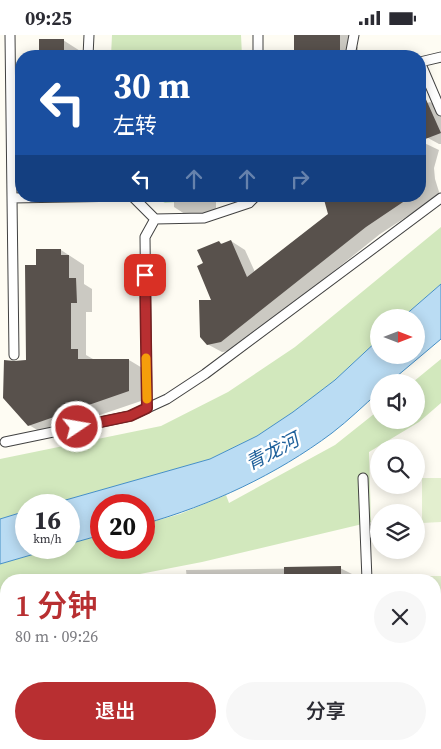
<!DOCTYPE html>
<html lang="zh">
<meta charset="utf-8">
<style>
:root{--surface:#fff;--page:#f7f7f7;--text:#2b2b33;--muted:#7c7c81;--accent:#b82f31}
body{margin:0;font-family:"Source Serif 4","Noto Sans SC",serif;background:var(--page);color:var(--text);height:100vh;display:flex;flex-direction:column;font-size:19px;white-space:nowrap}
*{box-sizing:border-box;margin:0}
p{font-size:16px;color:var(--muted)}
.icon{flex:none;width:28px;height:28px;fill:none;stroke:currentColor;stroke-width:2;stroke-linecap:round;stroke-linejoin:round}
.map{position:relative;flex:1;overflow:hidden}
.side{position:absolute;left:0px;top:539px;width:441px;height:176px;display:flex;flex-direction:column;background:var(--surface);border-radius:20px 20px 0 0;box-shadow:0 2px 12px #0003}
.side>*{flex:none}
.hud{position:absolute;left:15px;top:15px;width:411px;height:152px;border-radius:20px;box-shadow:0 2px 12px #0003;background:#1a4fa0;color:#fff;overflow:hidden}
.needle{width:32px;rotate:90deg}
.fabs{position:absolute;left:370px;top:274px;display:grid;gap:10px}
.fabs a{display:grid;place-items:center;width:55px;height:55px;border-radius:50%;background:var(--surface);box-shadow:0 2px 12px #0003;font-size:25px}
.speed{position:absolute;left:15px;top:459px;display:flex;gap:10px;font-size:25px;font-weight:700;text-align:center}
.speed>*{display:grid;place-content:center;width:65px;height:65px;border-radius:50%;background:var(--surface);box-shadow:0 2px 12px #0003;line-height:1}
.speed small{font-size:12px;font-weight:400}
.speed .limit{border:8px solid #d22;background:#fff;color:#111}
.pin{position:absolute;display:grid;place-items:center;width:42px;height:42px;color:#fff;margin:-21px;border-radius:10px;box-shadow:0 2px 8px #0006}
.me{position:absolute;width:55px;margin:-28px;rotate:78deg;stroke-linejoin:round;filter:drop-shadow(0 0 4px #0008)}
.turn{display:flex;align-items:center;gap:18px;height:105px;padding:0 15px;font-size:22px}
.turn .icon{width:65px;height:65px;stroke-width:2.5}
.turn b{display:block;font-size:35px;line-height:42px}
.lanes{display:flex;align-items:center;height:48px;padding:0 15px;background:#0003;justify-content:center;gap:25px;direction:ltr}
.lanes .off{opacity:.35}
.round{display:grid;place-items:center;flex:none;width:52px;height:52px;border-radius:26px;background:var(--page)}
.headline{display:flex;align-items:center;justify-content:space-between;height:85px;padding:0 15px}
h1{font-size:30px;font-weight:600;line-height:38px;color:var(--accent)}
.cta{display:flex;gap:10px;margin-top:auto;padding:10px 15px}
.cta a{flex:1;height:58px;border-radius:30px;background:var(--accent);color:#fff;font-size:20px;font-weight:600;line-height:58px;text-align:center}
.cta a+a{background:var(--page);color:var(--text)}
.status{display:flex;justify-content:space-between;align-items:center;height:35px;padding:0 25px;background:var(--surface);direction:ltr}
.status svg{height:14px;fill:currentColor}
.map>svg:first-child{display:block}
.green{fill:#d2e8bd}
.pitch{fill:#e3efcf}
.water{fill:#badcf3;stroke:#458fc6}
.shadow{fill:#0003}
.building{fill:#58514c}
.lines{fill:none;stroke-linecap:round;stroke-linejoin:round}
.lane-casing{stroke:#424242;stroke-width:11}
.lane{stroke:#fff;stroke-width:9}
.route-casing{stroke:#781f20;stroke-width:12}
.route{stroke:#b82f31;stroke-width:9}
.slow{stroke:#f59e0b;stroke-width:9}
.labels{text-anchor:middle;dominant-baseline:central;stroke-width:5;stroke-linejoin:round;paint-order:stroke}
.water-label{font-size:19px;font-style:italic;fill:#1f619b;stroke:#fff}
</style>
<div class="status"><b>09:25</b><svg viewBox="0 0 49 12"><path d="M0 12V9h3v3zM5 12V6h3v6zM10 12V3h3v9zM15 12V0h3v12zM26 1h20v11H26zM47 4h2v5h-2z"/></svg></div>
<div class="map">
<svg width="441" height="714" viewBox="0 0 441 714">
<rect width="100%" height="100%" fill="#fefcf3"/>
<path class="green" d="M112 0H241L242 21H111Z
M153 161H219L212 164 165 168Z
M441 192V249L403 282H379V304L335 345 293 377 257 401 210 424 48 470H26V476L0 484V424L161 391 228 357 295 312Z
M441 324V368L419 387 369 417 371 487 202 527 109 545H6V614H0V565L5 562 0 564V529L55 513 69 512V509L101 500V512H144V489L180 479 226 460 229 468 335 410 379 375V385H416V348L413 347Z
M435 700H441V714H380L381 709H435Z"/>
<path class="pitch" d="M422 443H441V487L422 488Z
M427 541H441V700H435V545H419Z
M0 566H6V709H271V714H0Z"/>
<path class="water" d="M441 249V304L390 347 379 348V357C363 371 349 385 332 398 276 440 211 470 144 489V470H101V500L69 509V470H48L210 424 257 401 293 377 335 345 379 304V320H416V282H403Z
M26 476V512L55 513 0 529V484Z"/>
<path class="shadow" d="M300 0H353L354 10 358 12V21H295V1Z
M40 5H63L88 21H40Z
M430 67 441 74V109H439L428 103 420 85V71Z
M420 106 439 115 434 133 435 144 440 160 380 199 236 315 222 317 207 309 213 266 205 229 219 207 224 210 231 206 245 215 255 237 329 180 324 161H420Z
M174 161H216V181H188L174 172Z
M61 215 84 230V249L92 254V277H86V320L93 324 129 325 144 334V365L44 399 29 390 14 327 27 326 37 231Z
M340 533 352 539V545H187L186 535Z"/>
<path class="building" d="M294 0H340V21H294Z
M39 4H64V21H39Z
M420 51 441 98 420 106Z
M323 161H412L366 192 221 307 207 310 200 302 199 265H211L197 231 203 228 197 215 219 206 221 209 231 205 247 242 328 179Z
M36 214H61V220H69V243H76L77 268H71V314H78V324H129V356L28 391 3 363 4 325 14 326 26 325 25 230H36Z
M341 531V545H284V532Z"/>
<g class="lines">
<defs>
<path id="lane" d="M10 0 12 163 128 161
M258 0V21
M88 21 89 0
M350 21 354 0
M420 27 441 76
M420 27 441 22
M132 161 155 184 204 183 249 168 256 161
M12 163 14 320
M147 373 145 202 155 184
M5 407 130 381 167 364 205 339 441 163
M363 443 367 545
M366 714V709"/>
</defs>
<use href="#lane" class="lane-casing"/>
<use href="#lane" class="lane"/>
</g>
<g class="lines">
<defs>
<path id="route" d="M77 392 130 381 147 373 145 240"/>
</defs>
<use href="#route" class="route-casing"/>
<use href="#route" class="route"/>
<path class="slow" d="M146 323 147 364"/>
</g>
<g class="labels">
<g class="water-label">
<text transform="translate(272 416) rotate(-28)">青龙河</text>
</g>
</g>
</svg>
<div class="fabs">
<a><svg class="needle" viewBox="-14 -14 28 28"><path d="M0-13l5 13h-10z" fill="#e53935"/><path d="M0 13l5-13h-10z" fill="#7c7c81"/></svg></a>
<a><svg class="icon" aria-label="sound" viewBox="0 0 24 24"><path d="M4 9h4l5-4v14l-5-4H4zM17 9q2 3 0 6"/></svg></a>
<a><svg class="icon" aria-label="search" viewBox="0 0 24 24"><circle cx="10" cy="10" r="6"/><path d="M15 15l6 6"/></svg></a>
<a><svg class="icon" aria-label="layers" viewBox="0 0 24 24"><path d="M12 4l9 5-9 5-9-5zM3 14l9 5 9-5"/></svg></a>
</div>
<div class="speed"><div>16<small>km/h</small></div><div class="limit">20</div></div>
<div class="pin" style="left:145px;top:240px;background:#d93025"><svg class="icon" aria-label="arrive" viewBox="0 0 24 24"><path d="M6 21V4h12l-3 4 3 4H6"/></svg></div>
<svg class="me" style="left:77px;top:392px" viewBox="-20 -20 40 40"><circle r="17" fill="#b82f31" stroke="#fff" stroke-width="3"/><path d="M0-11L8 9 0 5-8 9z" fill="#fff"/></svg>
<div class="hud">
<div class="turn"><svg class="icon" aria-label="left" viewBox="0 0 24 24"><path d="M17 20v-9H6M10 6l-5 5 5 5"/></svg><div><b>30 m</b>左转</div></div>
<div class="lanes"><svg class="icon" aria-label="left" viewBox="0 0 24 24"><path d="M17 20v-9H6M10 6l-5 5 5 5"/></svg><svg class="icon off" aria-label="ahead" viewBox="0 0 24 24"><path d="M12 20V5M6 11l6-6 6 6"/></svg><svg class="icon off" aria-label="ahead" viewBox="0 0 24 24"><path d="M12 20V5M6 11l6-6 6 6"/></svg><svg class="icon off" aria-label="right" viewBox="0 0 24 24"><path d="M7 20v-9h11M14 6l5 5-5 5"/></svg></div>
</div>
<section class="side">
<div class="headline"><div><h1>1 分钟</h1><p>80 m · 09:26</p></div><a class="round"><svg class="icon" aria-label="close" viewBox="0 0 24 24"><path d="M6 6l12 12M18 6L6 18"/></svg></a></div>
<div class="cta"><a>退出</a><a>分享</a></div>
</section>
</div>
